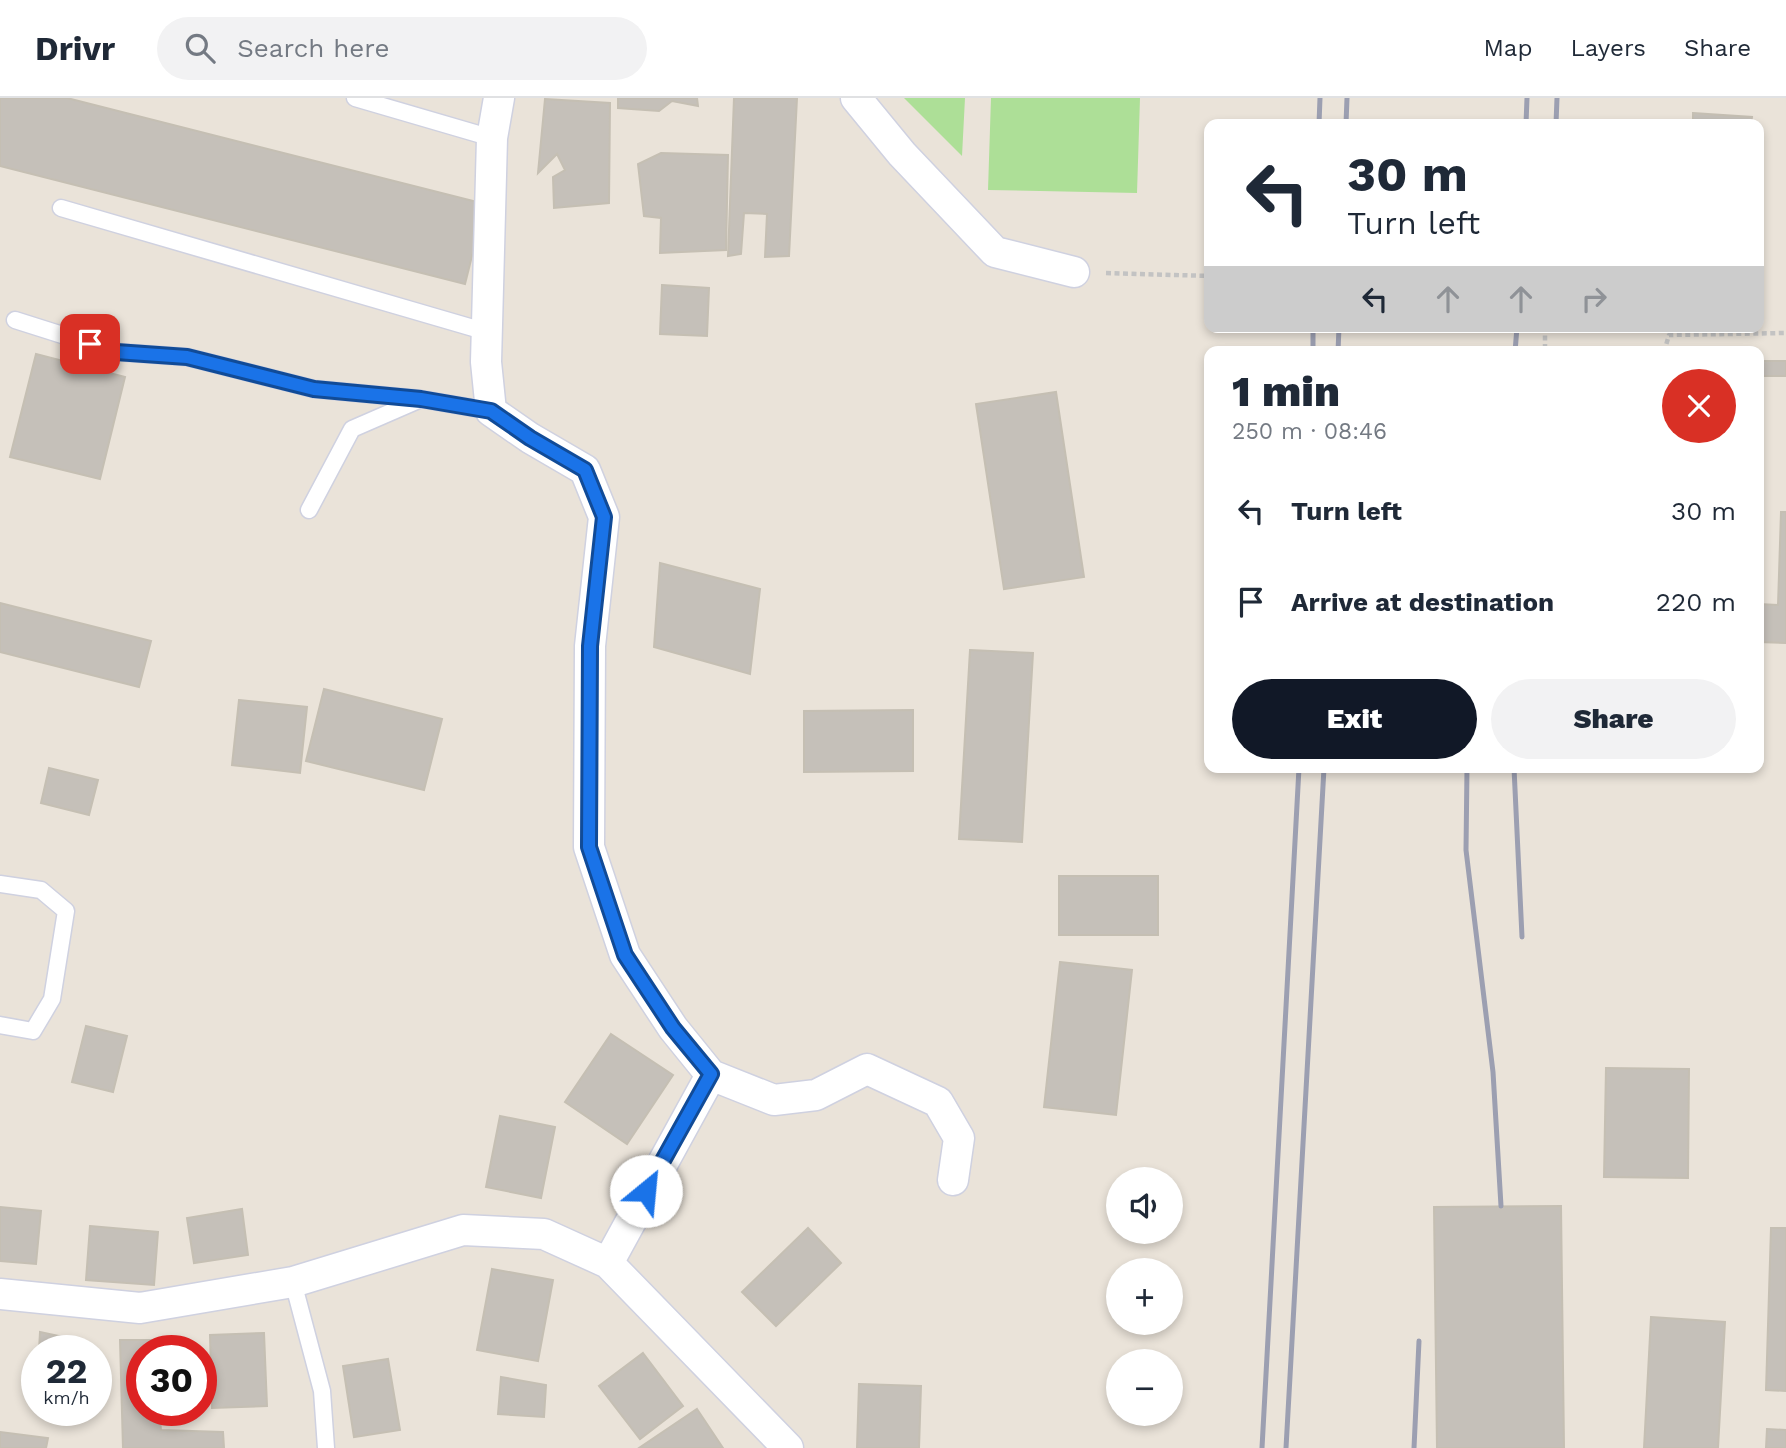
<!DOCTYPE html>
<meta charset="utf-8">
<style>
:root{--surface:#fff;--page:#f2f2f3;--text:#1f2937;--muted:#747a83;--line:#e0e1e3;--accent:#111827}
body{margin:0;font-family:"Work Sans",sans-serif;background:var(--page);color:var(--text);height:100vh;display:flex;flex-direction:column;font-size:26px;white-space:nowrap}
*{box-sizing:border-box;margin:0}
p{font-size:23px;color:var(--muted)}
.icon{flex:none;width:38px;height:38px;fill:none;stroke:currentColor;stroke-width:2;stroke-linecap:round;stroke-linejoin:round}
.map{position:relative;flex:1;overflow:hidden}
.panel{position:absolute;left:1204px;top:248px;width:560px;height:427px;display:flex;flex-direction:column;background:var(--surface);border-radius:14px;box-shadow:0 4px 10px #0003}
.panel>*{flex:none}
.banner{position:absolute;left:1204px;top:21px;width:560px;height:214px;border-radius:14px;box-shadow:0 4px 10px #0003;background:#fff;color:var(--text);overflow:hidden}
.tools{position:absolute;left:1106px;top:1069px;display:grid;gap:14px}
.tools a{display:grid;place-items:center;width:77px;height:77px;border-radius:50%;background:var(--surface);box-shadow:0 4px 10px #0003;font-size:35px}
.speed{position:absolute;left:21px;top:1237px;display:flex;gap:14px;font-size:35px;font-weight:700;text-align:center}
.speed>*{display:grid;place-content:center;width:91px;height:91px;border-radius:50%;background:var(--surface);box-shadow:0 4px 10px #0003;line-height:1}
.speed small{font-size:18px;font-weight:400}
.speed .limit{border:10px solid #d22;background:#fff;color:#111}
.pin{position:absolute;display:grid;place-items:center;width:60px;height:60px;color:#fff;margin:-30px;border-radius:14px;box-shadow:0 4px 10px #0006}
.me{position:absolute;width:77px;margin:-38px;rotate:28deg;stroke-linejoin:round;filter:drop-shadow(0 0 5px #0008)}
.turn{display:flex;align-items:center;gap:24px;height:147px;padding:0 28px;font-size:32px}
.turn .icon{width:91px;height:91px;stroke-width:2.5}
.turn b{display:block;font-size:49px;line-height:60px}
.lanes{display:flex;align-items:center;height:66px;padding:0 28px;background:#0003;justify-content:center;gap:35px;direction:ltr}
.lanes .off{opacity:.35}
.round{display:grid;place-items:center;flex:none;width:74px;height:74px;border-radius:37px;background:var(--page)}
.overview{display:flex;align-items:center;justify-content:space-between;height:119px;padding:0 28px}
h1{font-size:42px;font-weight:800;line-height:52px}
.primary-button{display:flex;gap:14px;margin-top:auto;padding:14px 28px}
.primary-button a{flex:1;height:80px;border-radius:42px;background:var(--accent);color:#fff;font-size:28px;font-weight:800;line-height:80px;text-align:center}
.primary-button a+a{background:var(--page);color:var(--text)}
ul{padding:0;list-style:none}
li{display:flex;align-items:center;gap:21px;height:91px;padding:0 28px}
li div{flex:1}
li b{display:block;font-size:26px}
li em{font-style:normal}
header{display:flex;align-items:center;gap:42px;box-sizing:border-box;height:98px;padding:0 35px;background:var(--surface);border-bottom:2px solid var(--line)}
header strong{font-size:33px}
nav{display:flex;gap:38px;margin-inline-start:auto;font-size:24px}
.search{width:490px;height:63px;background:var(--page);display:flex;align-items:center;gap:18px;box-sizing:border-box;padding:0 24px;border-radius:38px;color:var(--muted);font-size:26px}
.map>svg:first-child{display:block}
.green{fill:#addf97}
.building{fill:#c5c0b9;stroke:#c5bfb3;stroke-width:2}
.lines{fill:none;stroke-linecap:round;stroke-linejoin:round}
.service-casing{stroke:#cfd1e0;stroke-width:19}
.minor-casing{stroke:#cfd1e0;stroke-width:33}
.path{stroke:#c3c3c3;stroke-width:4.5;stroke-dasharray:5 3.5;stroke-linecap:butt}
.service{stroke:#fff;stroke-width:16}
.minor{stroke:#fff;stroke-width:30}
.rail{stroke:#9c9fb1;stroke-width:5}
.route-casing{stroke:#114b97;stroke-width:18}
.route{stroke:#1a73e8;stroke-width:12}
</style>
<header>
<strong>Drivr</strong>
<div class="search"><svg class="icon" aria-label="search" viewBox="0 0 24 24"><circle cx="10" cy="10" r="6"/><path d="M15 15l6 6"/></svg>Search here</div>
<nav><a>Map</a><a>Layers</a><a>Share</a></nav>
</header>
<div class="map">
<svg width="1786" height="1350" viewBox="0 0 1786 1350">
<rect width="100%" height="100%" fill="#eae3d9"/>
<path class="green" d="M904 0H965L962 58Z
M991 0H1140L1137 95 988 92Z"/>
<path class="building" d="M0 0H67L485 106 465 186 0 68Z
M618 0H697L698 8 672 3 659 13 618 10Z
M734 0H797L789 158 765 159 767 116 744 115 741 156 728 158Z
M545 1 610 5 609 105 554 110 553 79 565 72 557 56 538 75Z
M1693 15 1752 19 1751 26H1693Z
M661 55 728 57 726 152 660 155 661 120 644 118 638 66Z
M662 187 709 190 707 238 660 236Z
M36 256 125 279 100 381 10 359Z
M1759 263H1786V278H1759Z
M1056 294 1084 479 1004 491 976 306Z
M1781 414H1786V545L1759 544V506L1778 507Z
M660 465 760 491 750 576 654 549Z
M0 505 151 543 139 589 0 554Z
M970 552 1033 555 1022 744 959 741Z
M324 591 442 621 424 692 306 663Z
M239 602 307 609 300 675 232 667Z
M913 612V673L804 674V613Z
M49 670 98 682 89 717 41 705Z
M1059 778H1158V837H1059Z
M1060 864 1132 872 1116 1017 1044 1009Z
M86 928 127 938 113 994 72 984Z
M611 936 673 977 627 1046 565 1004Z
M1606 970 1689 971 1688 1080 1604 1079Z
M500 1018 555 1029 541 1100 486 1089Z
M1561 1108 1564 1350H1437L1434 1109Z
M0 1109 41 1113 36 1166 0 1163Z
M242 1111 248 1157 194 1165 187 1120Z
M90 1128 158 1134 154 1187 86 1182Z
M808 1130 841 1165 776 1228 742 1194Z
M1771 1130H1786V1293L1766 1292Z
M492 1171 553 1182 538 1263 477 1252Z
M1651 1219 1725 1224 1718 1350H1644Z
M40 1234 73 1241 72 1253H39Z
M264 1235 267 1308 212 1310 210 1237Z
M120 1242H173V1253H142V1312H159L161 1332 223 1334 224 1350H123Z
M643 1255 683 1308 640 1341 599 1288Z
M388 1261 400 1332 354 1339 343 1268Z
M501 1279 546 1287 544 1319 498 1316Z
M859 1286 921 1288 919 1350H857Z
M697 1311 723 1350H639Z
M1767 1331 1786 1332V1350H1766Z
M0 1334 48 1340 46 1350H0Z"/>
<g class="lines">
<defs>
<path id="service" d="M355 0 492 40
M61 110 487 234
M15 222 116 254 187 259 314 291 421 301
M309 412 352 331 421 301 491 313
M0 786 41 792 66 813 52 901 33 933 0 927
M293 1184 322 1293 326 1350"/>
<path id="minor" d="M499 0 492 40 486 264 491 313 530 340 585 372 604 419 590 548 589 749 625 857 673 930 711 977 608 1165
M856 0 902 56 995 154 1074 174
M711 977 774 1002 816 997 867 971 938 1004 959 1040 953 1082
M0 1196 140 1210 293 1184 463 1132 544 1136 608 1165 788 1350"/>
</defs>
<use href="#service" class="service-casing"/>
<use href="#minor" class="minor-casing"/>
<path class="path" d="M1266 24 1292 26
M1106 175 1209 178
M1545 229V252L1573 254
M1664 254 1669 237 1786 235"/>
<use href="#service" class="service"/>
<use href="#minor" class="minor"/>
<path class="rail" d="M1319 26 1320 0
M1346 26 1347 0
M1526 26 1527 0
M1556 26 1557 0
M1313 254V229
M1338 254 1339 229
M1515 254 1517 229
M1467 670 1466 752 1493 974 1501 1108
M1514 670 1522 839
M1262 1350 1299 670
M1286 1350 1324 670
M1414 1350 1419 1243"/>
</g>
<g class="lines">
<defs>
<path id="route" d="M90 246 116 254 187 259 314 291 421 301 491 313 530 340 585 372 604 419 590 548 589 749 625 857 673 930 711 976 646 1093"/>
</defs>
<use href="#route" class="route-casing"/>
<use href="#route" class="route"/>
</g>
</svg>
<div class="tools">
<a><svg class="icon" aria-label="sound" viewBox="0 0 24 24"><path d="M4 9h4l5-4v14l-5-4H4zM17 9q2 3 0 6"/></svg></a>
<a>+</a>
<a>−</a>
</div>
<div class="speed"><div>22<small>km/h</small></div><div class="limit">30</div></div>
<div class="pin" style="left:90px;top:246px;background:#d93025"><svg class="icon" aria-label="arrive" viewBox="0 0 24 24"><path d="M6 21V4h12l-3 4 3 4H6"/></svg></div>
<svg class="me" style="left:646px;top:1093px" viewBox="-20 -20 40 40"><circle r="19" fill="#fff"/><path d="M0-13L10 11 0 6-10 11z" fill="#1a73e8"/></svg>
<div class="banner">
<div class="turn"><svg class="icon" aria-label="left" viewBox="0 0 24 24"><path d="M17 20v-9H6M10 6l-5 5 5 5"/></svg><div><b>30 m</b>Turn left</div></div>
<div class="lanes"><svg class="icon" aria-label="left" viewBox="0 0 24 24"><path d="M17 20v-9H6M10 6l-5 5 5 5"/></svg><svg class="icon off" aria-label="ahead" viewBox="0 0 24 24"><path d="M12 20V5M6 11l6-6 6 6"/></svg><svg class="icon off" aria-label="ahead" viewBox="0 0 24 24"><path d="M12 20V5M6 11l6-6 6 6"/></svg><svg class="icon off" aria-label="right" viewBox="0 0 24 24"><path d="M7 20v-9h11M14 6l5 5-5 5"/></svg></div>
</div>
<section class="panel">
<div class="overview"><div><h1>1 min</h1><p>250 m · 08:46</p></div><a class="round" style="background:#d93025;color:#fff"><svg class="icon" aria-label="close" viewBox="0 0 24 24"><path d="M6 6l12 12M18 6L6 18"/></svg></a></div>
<ul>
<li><svg class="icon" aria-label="left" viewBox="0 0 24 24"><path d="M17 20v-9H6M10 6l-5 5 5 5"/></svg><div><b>Turn left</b></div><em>30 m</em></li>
<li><svg class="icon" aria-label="arrive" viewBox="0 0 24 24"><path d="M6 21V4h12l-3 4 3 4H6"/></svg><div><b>Arrive at destination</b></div><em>220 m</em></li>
</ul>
<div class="primary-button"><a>Exit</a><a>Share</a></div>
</section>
</div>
